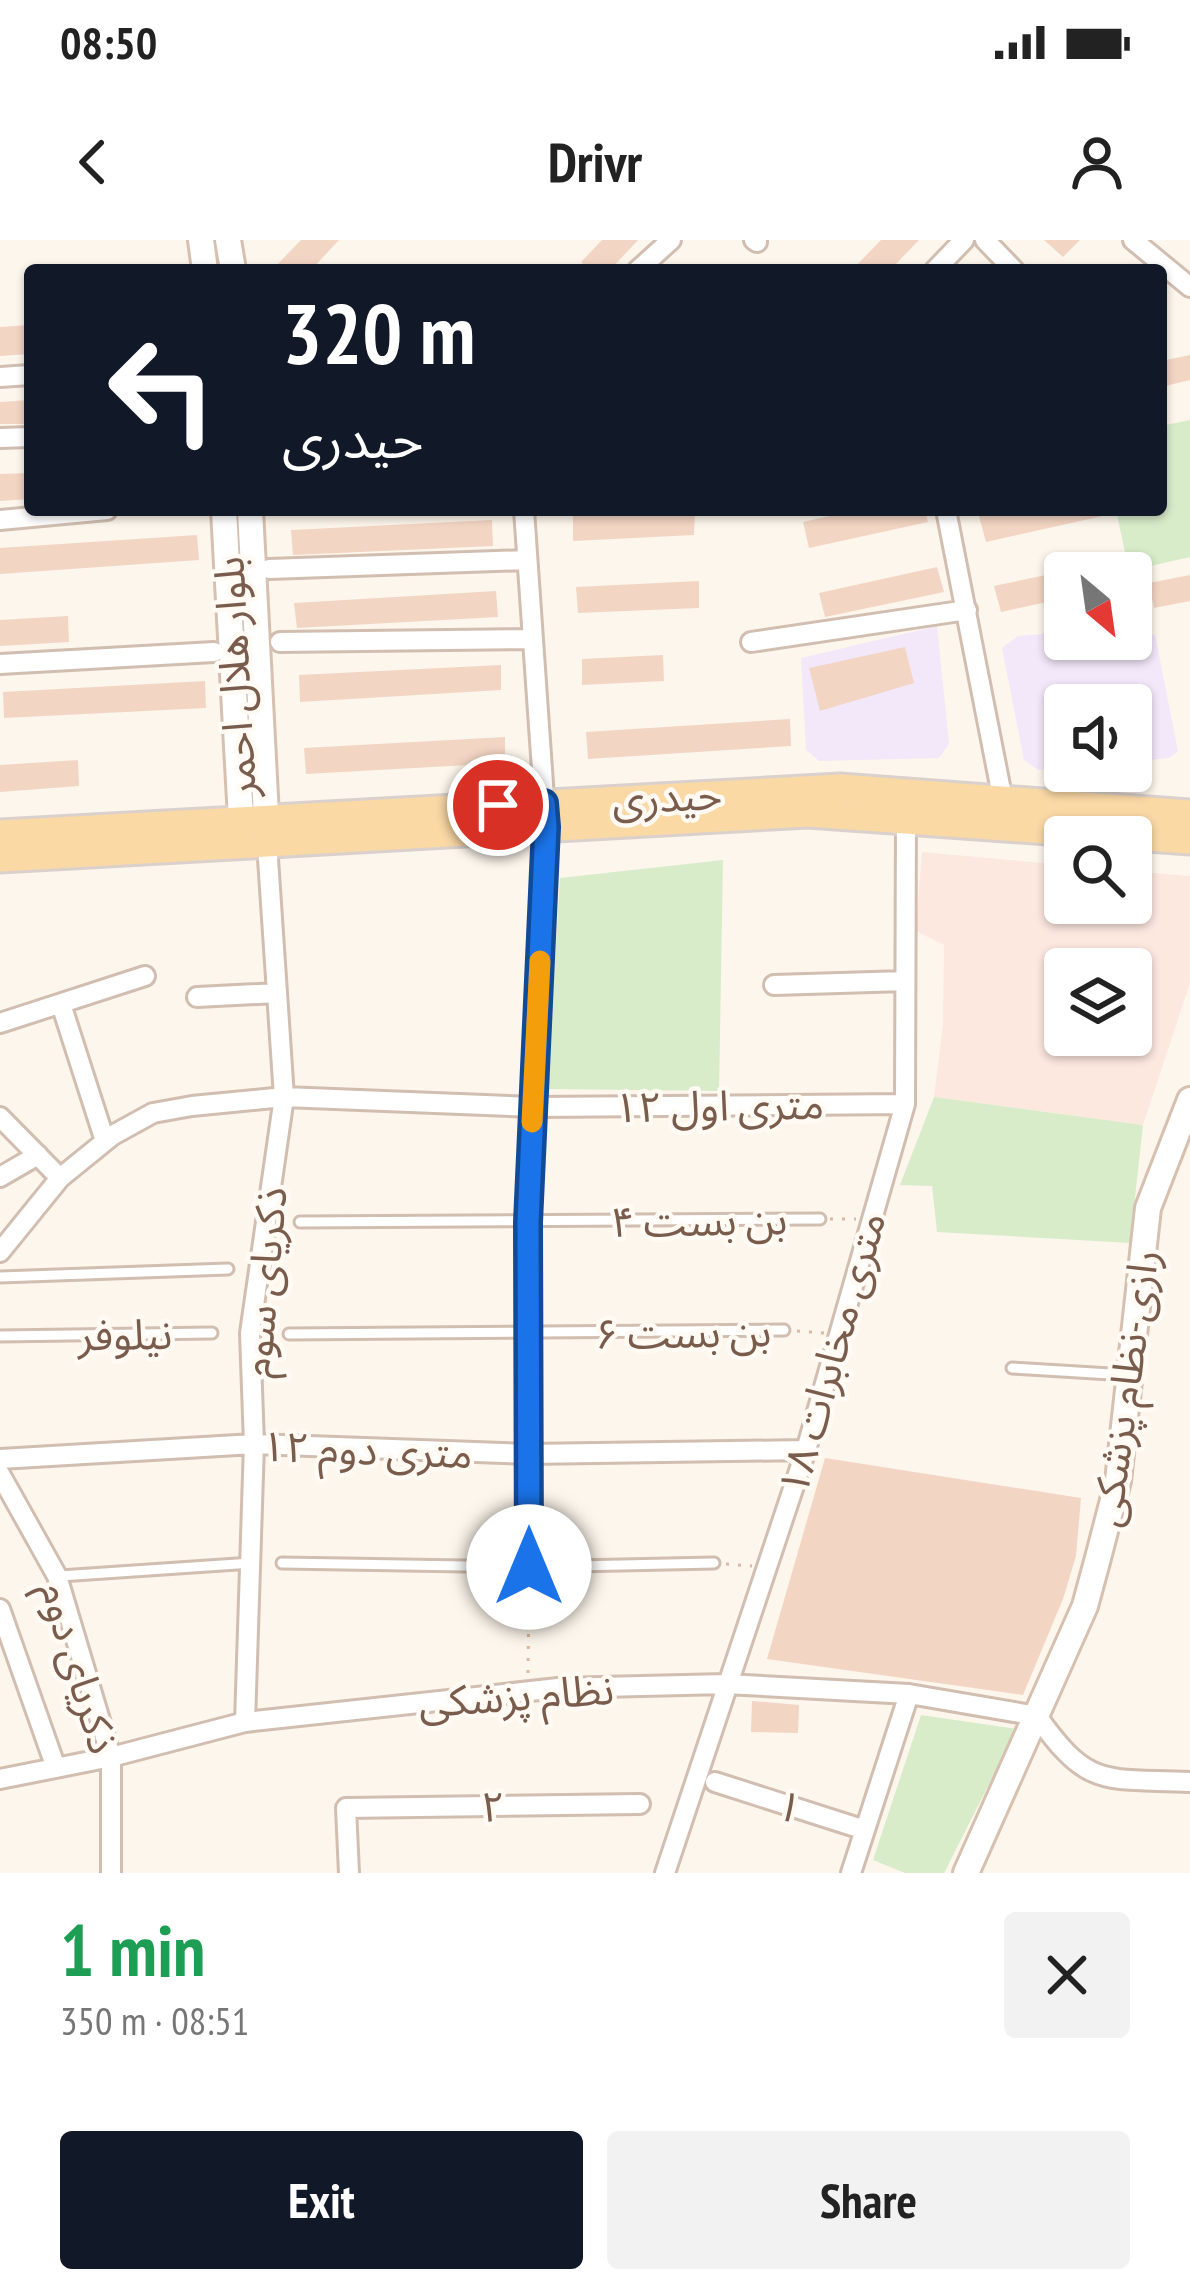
<!DOCTYPE html>
<meta charset="utf-8">
<style>
:root{--surface:#fff;--page:#f2f2f2;--text:#222;--muted:#767676;--accent:#111827}
body{margin:0;font-family:"PT Sans Narrow","Noto Sans Arabic",sans-serif;background:var(--page);color:var(--text);height:100vh;display:flex;flex-direction:column;font-size:45px;white-space:nowrap}
*{box-sizing:border-box;margin:0}
p{font-size:39px;color:var(--muted)}
.icon{flex:none;width:66px;height:66px;fill:none;stroke:currentColor;stroke-width:2;stroke-linecap:round;stroke-linejoin:round}
.map{position:relative;height:1633px;overflow:hidden}
.details{display:flex;flex-direction:column;background:var(--surface);flex:1}
.details>*{flex:none}
.guide{position:absolute;left:24px;top:24px;width:1143px;height:252px;border-radius:12px;box-shadow:0 3px 9px #0004;background:#111827;color:#fff;overflow:hidden}
.needle{width:78px;rotate:151deg}
.tools{position:absolute;left:1044px;top:312px;display:grid;gap:24px}
.tools a{display:grid;place-items:center;width:108px;height:108px;border-radius:12px;background:var(--surface);box-shadow:0 3px 9px #0004;font-size:60px}
.pin{position:absolute;display:grid;place-items:center;width:102px;height:102px;color:#fff;margin:-51px;border:6px solid #fff;border-radius:50%;box-shadow:0 3px 12px #0007}
.me{position:absolute;width:132px;margin:-66px;rotate:0deg;stroke-linejoin:round;filter:drop-shadow(0 0 9px #0008)}
.turn{display:flex;align-items:center;gap:42px;height:252px;padding:0 60px;font-size:54px}
.turn .icon{width:156px;height:156px;stroke-width:2.5}
.turn b{display:block;font-size:84px;line-height:102px}
.round{display:grid;place-items:center;flex:none;width:126px;height:126px;border-radius:12px;background:var(--page)}
.headline{display:flex;align-items:center;justify-content:space-between;height:204px;padding:0 60px}
h1{font-size:72px;font-weight:800;line-height:90px;color:#1e9e55}
.action{display:flex;gap:24px;margin-top:auto;padding:24px 60px}
.action a{flex:1;height:138px;border-radius:12px;background:var(--accent);color:#fff;font-size:48px;font-weight:800;line-height:138px;text-align:center}
.action a+a{background:var(--page);color:var(--text)}
.status{display:flex;justify-content:space-between;align-items:center;height:84px;padding:0 60px;background:var(--surface);direction:ltr}
.status svg{height:33px;fill:currentColor}
header{display:flex;justify-content:space-between;align-items:center;height:156px;padding:0 60px;background:var(--surface);font-size:54px;font-weight:800}
.map>svg:first-child{display:block}
.commercial{fill:#fde8e0;fill-rule:evenodd}
.education{fill:#f3e8fa}
.green{fill:#d8ecc9}
.building{fill:#f3d5c3}
.lines{fill:none;stroke-linecap:round;stroke-linejoin:round}
.lane-casing{stroke:#d1beb0;stroke-width:15}
.street-casing{stroke:#d1beb0;stroke-width:24}
.secondary-casing{stroke:#d6c0b0;stroke-width:30}
.primary-casing{stroke:#dad1cd;stroke-width:33}
.path{stroke:#d9b8a5;stroke-width:3;stroke-dasharray:3 9;stroke-linecap:butt}
.lane{stroke:#fff;stroke-width:9}
.street{stroke:#fff;stroke-width:18}
.secondary{stroke:#fff;stroke-width:24}
.primary{stroke:#fbd9a5;stroke-width:27}
.route-casing{stroke:#114b97;stroke-width:30}
.route{stroke:#1a73e8;stroke-width:21}
.slow{stroke:#f59e0b;stroke-width:21}
.labels{text-anchor:middle;dominant-baseline:central;stroke-width:9;stroke-linejoin:round;paint-order:stroke}
.street-label{font-size:42px;fill:#7a5c4d;stroke:#fffaf3}
</style>
<div class="status"><b>08:50</b><svg viewBox="0 0 49 12"><path d="M0 12V9h3v3zM5 12V6h3v6zM10 12V3h3v9zM15 12V0h3v12zM26 1h20v11H26zM47 4h2v5h-2z"/></svg></div>
<header><svg class="icon" aria-label="back" viewBox="0 0 24 24"><path d="M15 5l-7 7 7 7"/></svg>Drivr<svg class="icon" aria-label="person" viewBox="0 0 24 24"><circle cx="12" cy="8" r="4"/><path d="M4 21q1-7 8-7t8 7"/></svg></header>
<div class="map">
<svg width="1190" height="1633" viewBox="0 0 1190 1633">
<rect width="100%" height="100%" fill="#fdf6ec"/>
<path class="commercial" d="M922 612 1065 625V663H1131V631L1190 636V743L1143 885 934 857 943 784 944 705 916 691ZM1065 729H1131V795H1065Z"/>
<path class="education" d="M937 386 949 504 939 518 819 521 806 510 801 418Z
M1065 392V399H1131V393L1155 395 1178 511 1169 518 1131 522V465H1065V528L1038 530 1024 520 1002 408 1018 396Z"/>
<path class="green" d="M1190 180V317L1129 331 1116 270H1161V186Z
M723 620 719 851 547 849 560 638Z
M934 857 1143 885 1130 1003 937 992 932 946 900 945Z
M921 1475 1017 1489 944 1633H905L873 1620Z"/>
<path class="building" d="M301 0H339L311 30H272Z
M602 0H638L610 30H590L581 22Z
M881 0H919L890 30H852Z
M1044 0H1080L1063 17Z
M30 85V114L0 116V87Z
M1190 115V140L1161 147V121Z
M30 160V184H0V162Z
M30 233V259L0 261V234Z
M695 270 694 295 573 301V274Z
M856 270H925L928 282 809 308 803 282Z
M1005 270H1106L1107 275 986 302 979 276Z
M492 280 493 306 293 315 291 290Z
M197 295 199 320 0 334V308Z
M937 327 944 352 825 377 819 353Z
M1065 331V358L1001 372 994 346Z
M1190 335V361L1154 368 1149 343Z
M699 341V368L578 373 576 347Z
M496 351 498 377 297 388 294 363Z
M68 376 69 402 0 406V380Z
M905 407 914 443 820 471 809 428Z
M663 415 664 441 582 445V419Z
M501 425V450L300 462 299 435Z
M205 441 206 468 4 478 3 452Z
M790 479 791 506 588 519 586 492Z
M505 497V523L306 534 304 508Z
M78 520 79 546 0 552V525Z
M825 1218 1081 1258 1076 1316 1063 1359 1023 1455 767 1419Z
M752 1461 799 1465 798 1493 751 1492Z"/>
<g class="lines">
<defs>
<path id="lane" d="M300 982 820 979
M0 1037 228 1029
M289 1094 784 1090
M0 1096 212 1093
M1012 1128 1127 1135
M282 1323 529 1327 714 1323
M60 1336 252 1323"/>
<path id="street" d="M754 0 757 2
M985 0 1014 30
M1133 0 1190 47
M638 30 671 0
M935 30 964 0
M0 137 30 135
M0 198 30 197
M524 270 546 587 528 982 529 1327
M946 270 1005 571
M0 280 107 270
M269 329 527 320
M280 402 531 399
M751 402 967 370
M0 424 214 412
M774 745 905 741
M197 757 277 753
M61 764 105 901
M0 783 145 736
M0 877 60 938
M0 937 38 915
M0 1012 60 938 113 895 153 873 192 866 284 857 533 867 905 864
M0 1219 254 1204 529 1214 806 1210
M0 1234 57 1336 111 1517V1633
M0 1369 56 1528
M245 1482 254 1204 250 1093 284 857 267 604
M0 1539 111 1517 245 1482 558 1448 726 1444 909 1454 1037 1476C1089 1550 1105 1538 1190 1542
M715 1542 865 1590
M349 1633 346 1568 640 1564
M665 1633 806 1210 905 864 906 577
M851 1633 909 1454"/>
<path id="secondary" d="M201 0 205 30
M228 0 233 30
M224 270 242 597
M250 270 267 595
M966 1633 1085 1366 1098 1318 1118 1241 1148 968 1190 860"/>
<path id="primary" d="M0 594 840 548 1190 574
M0 618 808 573 1190 600"/>
</defs>
<use href="#lane" class="lane-casing"/>
<use href="#street" class="street-casing"/>
<use href="#secondary" class="secondary-casing"/>
<use href="#primary" class="primary-casing"/>
<path class="path" d="M830 979H856
M797 1091 824 1093
M726 1324 752 1326
M528 1433 529 1346"/>
<use href="#lane" class="lane"/>
<use href="#street" class="street"/>
<use href="#secondary" class="secondary"/>
<use href="#primary" class="primary"/>
</g>
<g class="lines">
<defs>
<path id="route" d="M498 565 544 563 546 587 528 982 529 1327"/>
</defs>
<use href="#route" class="route-casing"/>
<use href="#route" class="route"/>
<path class="slow" d="M532 882 540 721"/>
</g>
<g class="labels">
<g class="street-label">
<text transform="translate(234 437) rotate(-93)">بلوار هلال احمر</text>
<text transform="translate(667 556) rotate(-3)">حیدری</text>
<text transform="translate(719 865) rotate(-1)">۱۲ متری اول</text>
<text transform="translate(699 980) rotate(-1)">بن بست ۴</text>
<text transform="translate(263 1042) rotate(-85)">ذکریای سوم</text>
<text transform="translate(683 1092) rotate(-1)">بن بست ۶</text>
<text transform="translate(125 1094) rotate(-1)">نیلوفر</text>
<text transform="translate(831 1113) rotate(-74)">۱۸ متری مخابرات</text>
<text transform="translate(1124 1148) rotate(-82)">رازی-نظام پزشکی</text>
<text transform="translate(367 1209) rotate(2)">۱۲ متری دوم</text>
<text transform="translate(80 1427) rotate(73)">ذکریای دوم</text>
<text transform="translate(516 1455) rotate(-4)">نظام پزشکی</text>
<text transform="translate(493 1566) rotate(-1)">۲</text>
<text transform="translate(790 1566) rotate(18)">۱</text>
</g>
</g>
</svg>
<div class="tools">
<a><svg class="needle" viewBox="-14 -14 28 28"><path d="M0-13l5 13h-10z" fill="#e53935"/><path d="M0 13l5-13h-10z" fill="#767676"/></svg></a>
<a><svg class="icon" aria-label="sound" viewBox="0 0 24 24"><path d="M4 9h4l5-4v14l-5-4H4zM17 9q2 3 0 6"/></svg></a>
<a><svg class="icon" aria-label="search" viewBox="0 0 24 24"><circle cx="10" cy="10" r="6"/><path d="M15 15l6 6"/></svg></a>
<a><svg class="icon" aria-label="layers" viewBox="0 0 24 24"><path d="M12 4l9 5-9 5-9-5zM3 14l9 5 9-5"/></svg></a>
</div>
<div class="pin" style="left:498px;top:565px;background:#d93025"><svg class="icon" aria-label="arrive" viewBox="0 0 24 24"><path d="M6 21V4h12l-3 4 3 4H6"/></svg></div>
<svg class="me" style="left:529px;top:1327px" viewBox="-20 -20 40 40"><circle r="19" fill="#fff"/><path d="M0-13L10 11 0 6-10 11z" fill="#1a73e8"/></svg>
<div class="guide">
<div class="turn"><svg class="icon" aria-label="left" viewBox="0 0 24 24"><path d="M17 20v-9H6M10 6l-5 5 5 5"/></svg><div><b>320 m</b>حیدری</div></div>
</div>
</div>
<section class="details">
<div class="headline"><div><h1>1 min</h1><p>350 m · 08:51</p></div><a class="round"><svg class="icon" aria-label="close" viewBox="0 0 24 24"><path d="M6 6l12 12M18 6L6 18"/></svg></a></div>
<div class="action"><a>Exit</a><a>Share</a></div>
</section>
